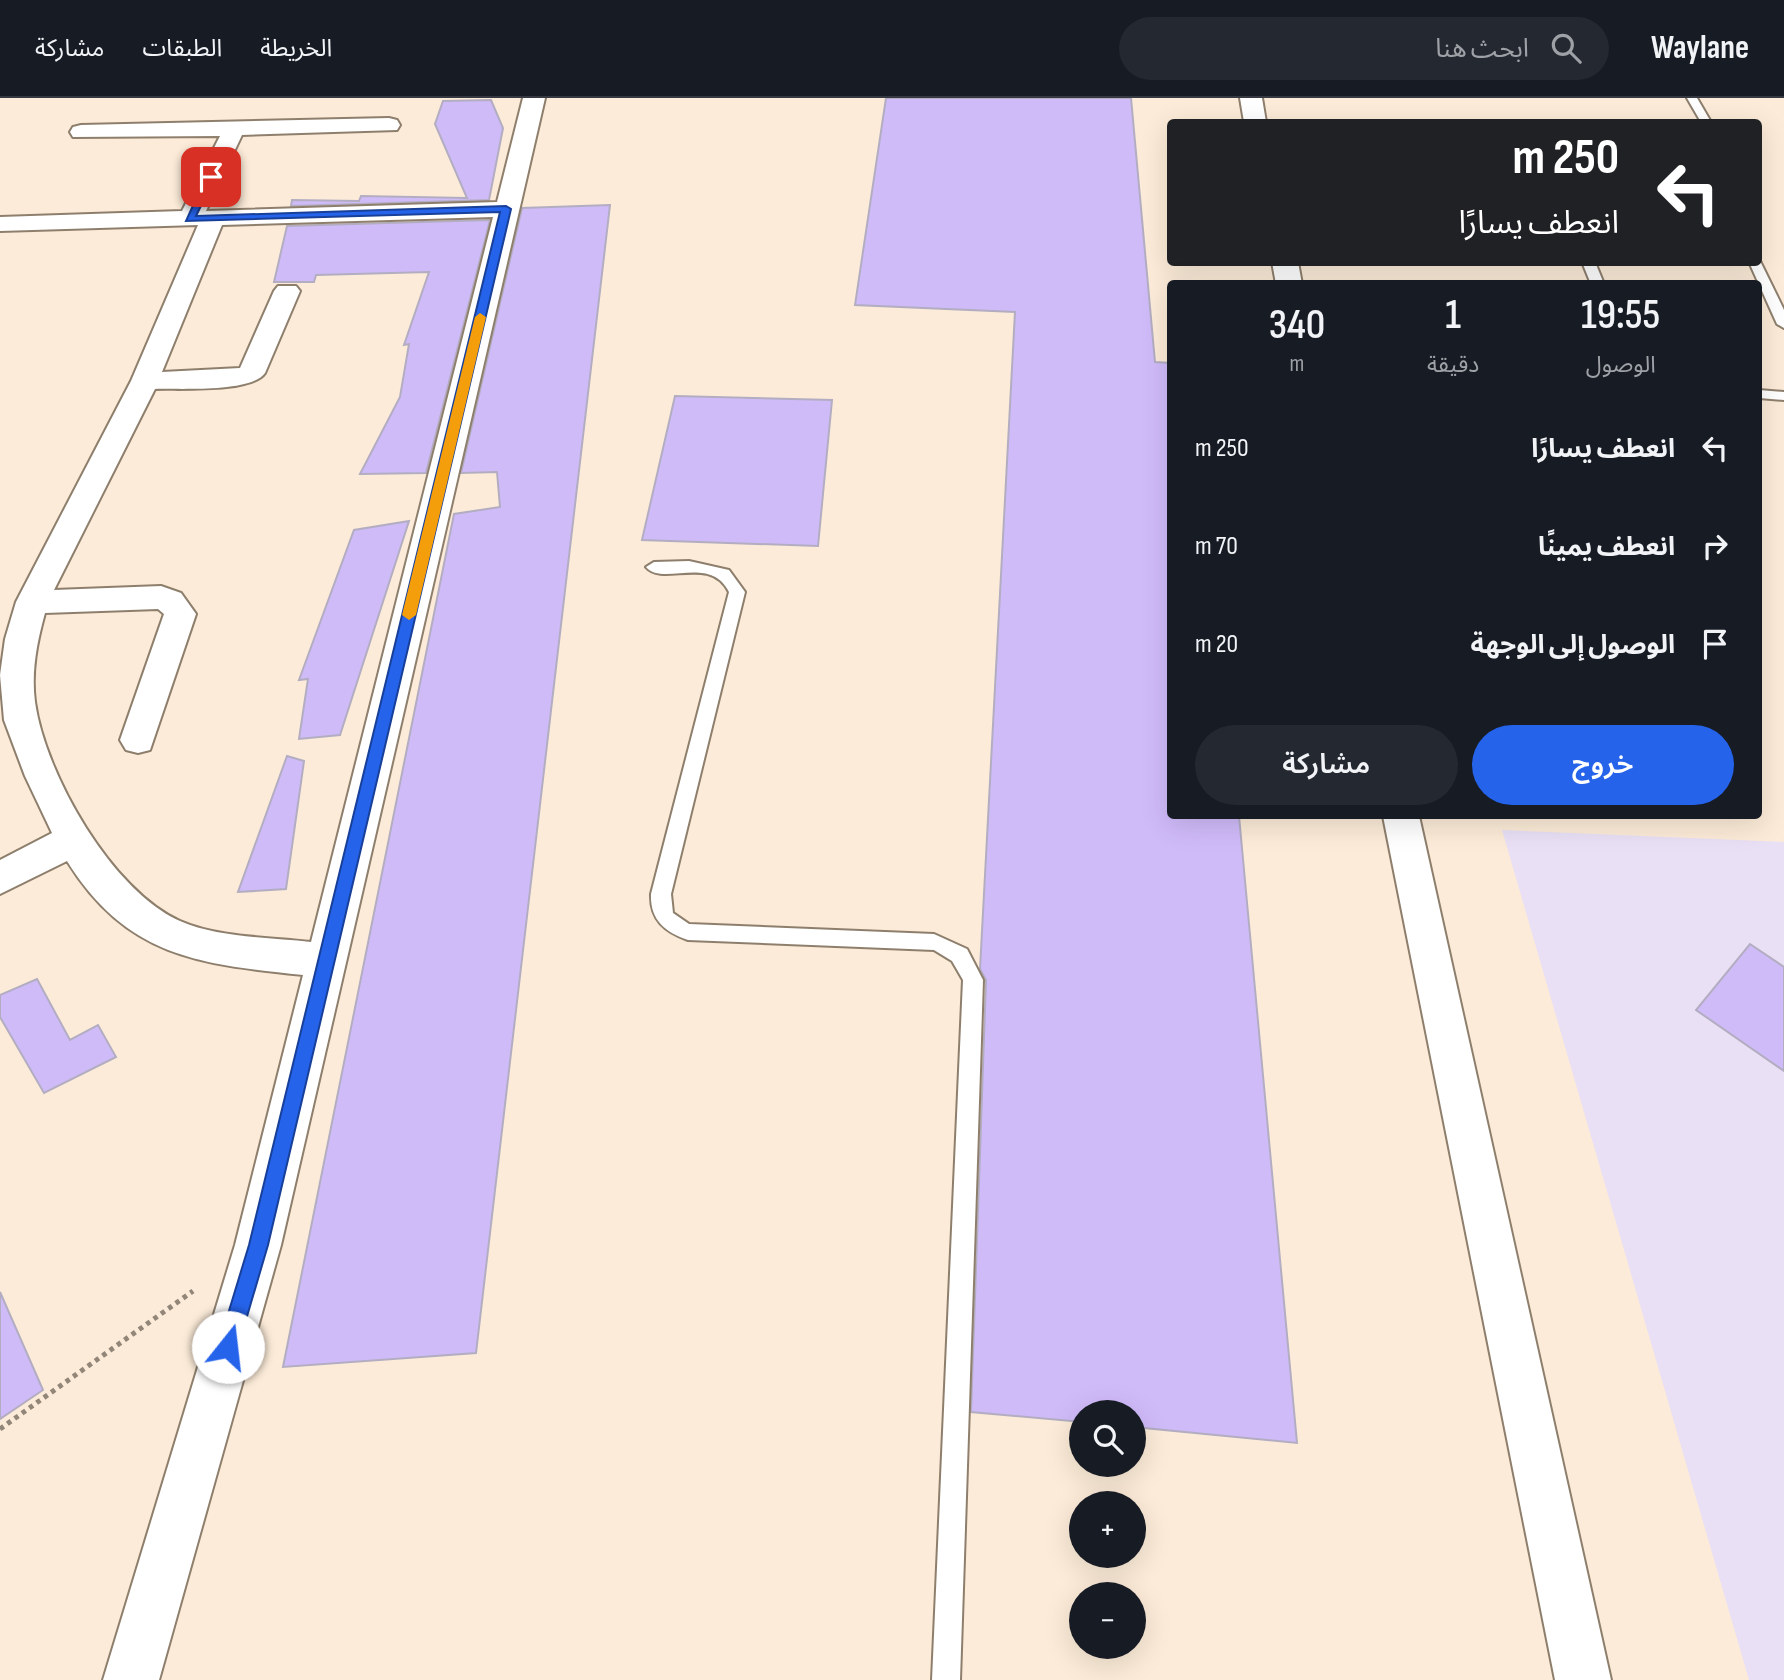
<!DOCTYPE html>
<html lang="ar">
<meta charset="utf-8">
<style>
:root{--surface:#171b24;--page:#242831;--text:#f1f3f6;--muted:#9ea1a6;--line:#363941;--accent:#2563eb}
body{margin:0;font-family:"Sofia Sans Condensed","Noto Sans Arabic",sans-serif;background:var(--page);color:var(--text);direction:rtl;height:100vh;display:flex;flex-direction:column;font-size:26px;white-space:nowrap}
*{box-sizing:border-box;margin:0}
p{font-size:23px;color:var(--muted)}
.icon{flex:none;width:38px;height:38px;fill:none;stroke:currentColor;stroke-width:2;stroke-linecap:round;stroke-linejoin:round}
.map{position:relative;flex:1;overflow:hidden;direction:ltr}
.drawer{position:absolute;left:1167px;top:182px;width:595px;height:539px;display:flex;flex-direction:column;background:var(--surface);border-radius:7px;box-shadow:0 7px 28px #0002;direction:rtl}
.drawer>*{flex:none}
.hud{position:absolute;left:1167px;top:21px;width:595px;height:147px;border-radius:7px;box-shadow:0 7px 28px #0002;direction:rtl;background:#202124;color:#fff;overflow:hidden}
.controls{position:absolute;left:1069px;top:1302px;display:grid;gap:14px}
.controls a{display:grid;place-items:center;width:77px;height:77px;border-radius:50%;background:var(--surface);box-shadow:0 7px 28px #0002;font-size:35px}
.pin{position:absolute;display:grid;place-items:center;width:60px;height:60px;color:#fff;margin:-30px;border-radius:14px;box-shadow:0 4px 10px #0006}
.me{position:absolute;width:77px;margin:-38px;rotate:16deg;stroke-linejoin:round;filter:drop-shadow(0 0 5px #0008)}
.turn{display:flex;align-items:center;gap:24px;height:147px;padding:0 28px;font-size:32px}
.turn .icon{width:91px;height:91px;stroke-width:2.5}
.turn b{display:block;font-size:49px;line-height:60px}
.eta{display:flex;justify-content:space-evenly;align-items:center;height:119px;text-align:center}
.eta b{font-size:42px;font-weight:600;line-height:49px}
.primary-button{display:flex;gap:14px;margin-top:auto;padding:14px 28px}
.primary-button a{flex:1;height:80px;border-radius:42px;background:var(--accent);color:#fff;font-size:28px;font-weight:600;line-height:80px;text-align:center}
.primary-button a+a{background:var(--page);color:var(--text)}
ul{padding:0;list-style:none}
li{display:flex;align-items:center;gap:21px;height:98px;padding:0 28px}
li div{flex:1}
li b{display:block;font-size:26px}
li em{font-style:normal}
header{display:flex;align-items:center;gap:42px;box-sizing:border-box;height:98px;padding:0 35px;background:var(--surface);border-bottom:2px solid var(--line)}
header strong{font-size:33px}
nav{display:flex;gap:38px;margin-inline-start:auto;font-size:24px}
.search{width:490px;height:63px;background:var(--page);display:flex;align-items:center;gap:18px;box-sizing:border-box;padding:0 24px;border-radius:38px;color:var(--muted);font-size:26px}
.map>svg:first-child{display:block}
.education{fill:#e9e0f5}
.building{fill:#d0bbf9;stroke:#b3adc2;stroke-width:2}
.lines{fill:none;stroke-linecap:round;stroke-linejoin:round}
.service-casing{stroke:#8e7f6d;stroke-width:4}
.minor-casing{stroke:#8e7f6d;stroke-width:4}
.path{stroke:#928679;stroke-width:5;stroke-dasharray:4.5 4.5;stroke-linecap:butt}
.service{fill:#fff;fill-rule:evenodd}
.minor{fill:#fff;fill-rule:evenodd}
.route{fill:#2563eb;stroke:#184099;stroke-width:2}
.slow{fill:#f59e0b}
</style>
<header>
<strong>Waylane</strong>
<div class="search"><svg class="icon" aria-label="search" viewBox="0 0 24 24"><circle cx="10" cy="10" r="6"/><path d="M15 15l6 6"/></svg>ابحث هنا</div>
<nav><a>الخريطة</a><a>الطبقات</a><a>مشاركة</a></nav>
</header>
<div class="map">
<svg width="1784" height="1582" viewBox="0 0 1784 1582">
<rect width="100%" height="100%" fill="#fcebd8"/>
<path class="education" d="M1502 732 1784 744V1582H1749Z"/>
<path class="building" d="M886 0H1131L1155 264 1171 265V718H1239L1297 1345 1134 1329V1314H1082V1324L971 1314 986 882 980 871 1015 214 855 207Z
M491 2 503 30 489 102 291 108 292 102 359 103 361 98 467 100 435 26 443 3Z
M610 107 476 1255 283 1269 454 416 500 409 497 374 461 375 522 110Z
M490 122 426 375 360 376 400 299 409 246 404 247 429 174 316 177 314 184H274L287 128Z
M675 298 832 302 818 448 642 442Z
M409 423 340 637 299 641 308 581 299 582 354 432Z
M287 658 304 663 286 791 238 794Z
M1750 846 1784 869V973L1696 912Z
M37 881 70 942 98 927 116 959 44 995 0 919V897Z
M0 1194 43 1292 0 1321Z"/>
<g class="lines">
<defs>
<path id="service" d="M1687 0H1697L1711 24H1701Z
M1759 161 1784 212V230L1777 226 1749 164H1759Z
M1582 164H1595L1604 186H1591Z
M1759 292 1784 294V302L1759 300Z
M689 463 729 472 745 494 671 796 673 815 689 826 934 836 967 851 983 882 960 1582H932L963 882 952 863 934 852 688 842C665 834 650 822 651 796L729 494C710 456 663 489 646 469L654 464Z"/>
<path id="minor" d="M523 0H545L281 1147 159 1582H103L235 1147 303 877C198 866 127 859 67 763L0 796V762L52 735 25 678 4 622 0 577 5 541 16 504 131 283 198 127 0 133V119L182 113 220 38 73 39 70 34 73 29 81 27 389 20 397 22 400 27 397 32 242 37 206 113 497 104ZM493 119 311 844C269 839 219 840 180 823 112 793 45 676 35 604 31 573 37 544 45 515L158 511 164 516 120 642 126 652 138 655 150 652 196 516 181 495 161 488 54 492 155 291C179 290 251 295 265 275L300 193 296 188H278L274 193 240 270 162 274 222 127Z
M1240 0H1262L1266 24H1244Z
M1272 164H1298L1302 186H1276Z
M1383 718H1419L1611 1582H1555Z"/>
</defs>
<use href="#service" class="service-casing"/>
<use href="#minor" class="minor-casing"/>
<path class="path" d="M0 1331 193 1193"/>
<use href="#service" class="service"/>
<use href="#minor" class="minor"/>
</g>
<path class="route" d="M211 76 215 79 196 118 506 108 511 111 268 1147 238 1249 235 1256 228 1259 221 1256 218 1249 249 1147 500 114 186 123 206 79Z"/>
<path class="slow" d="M480 215 486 219 416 517 409 522 402 517 475 219Z"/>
</svg>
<div class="controls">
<a><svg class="icon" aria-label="search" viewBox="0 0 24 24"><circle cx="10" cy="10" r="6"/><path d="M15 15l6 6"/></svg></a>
<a>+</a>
<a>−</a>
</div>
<div class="pin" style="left:211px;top:79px;background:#d93025"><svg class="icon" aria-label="arrive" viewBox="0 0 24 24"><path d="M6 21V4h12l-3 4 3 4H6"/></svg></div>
<svg class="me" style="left:228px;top:1249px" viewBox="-20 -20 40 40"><circle r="19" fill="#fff"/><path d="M0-13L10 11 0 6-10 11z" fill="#2563eb"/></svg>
<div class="hud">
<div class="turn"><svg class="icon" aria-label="left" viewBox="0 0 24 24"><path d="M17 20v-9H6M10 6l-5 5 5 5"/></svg><div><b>250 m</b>انعطف يسارًا</div></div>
</div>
<section class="drawer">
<div class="eta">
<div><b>19:55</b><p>الوصول</p></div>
<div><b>1</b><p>دقيقة</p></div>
<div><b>340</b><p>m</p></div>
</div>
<ul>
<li><svg class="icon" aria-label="left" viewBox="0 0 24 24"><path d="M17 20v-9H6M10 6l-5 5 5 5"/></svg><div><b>انعطف يسارًا</b></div><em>250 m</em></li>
<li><svg class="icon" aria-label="right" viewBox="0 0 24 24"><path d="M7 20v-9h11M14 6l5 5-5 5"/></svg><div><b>انعطف يمينًا</b></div><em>70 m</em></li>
<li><svg class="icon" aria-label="arrive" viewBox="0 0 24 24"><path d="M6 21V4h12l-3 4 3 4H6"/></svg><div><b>الوصول إلى الوجهة</b></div><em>20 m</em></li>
</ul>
<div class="primary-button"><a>خروج</a><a>مشاركة</a></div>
</section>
</div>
